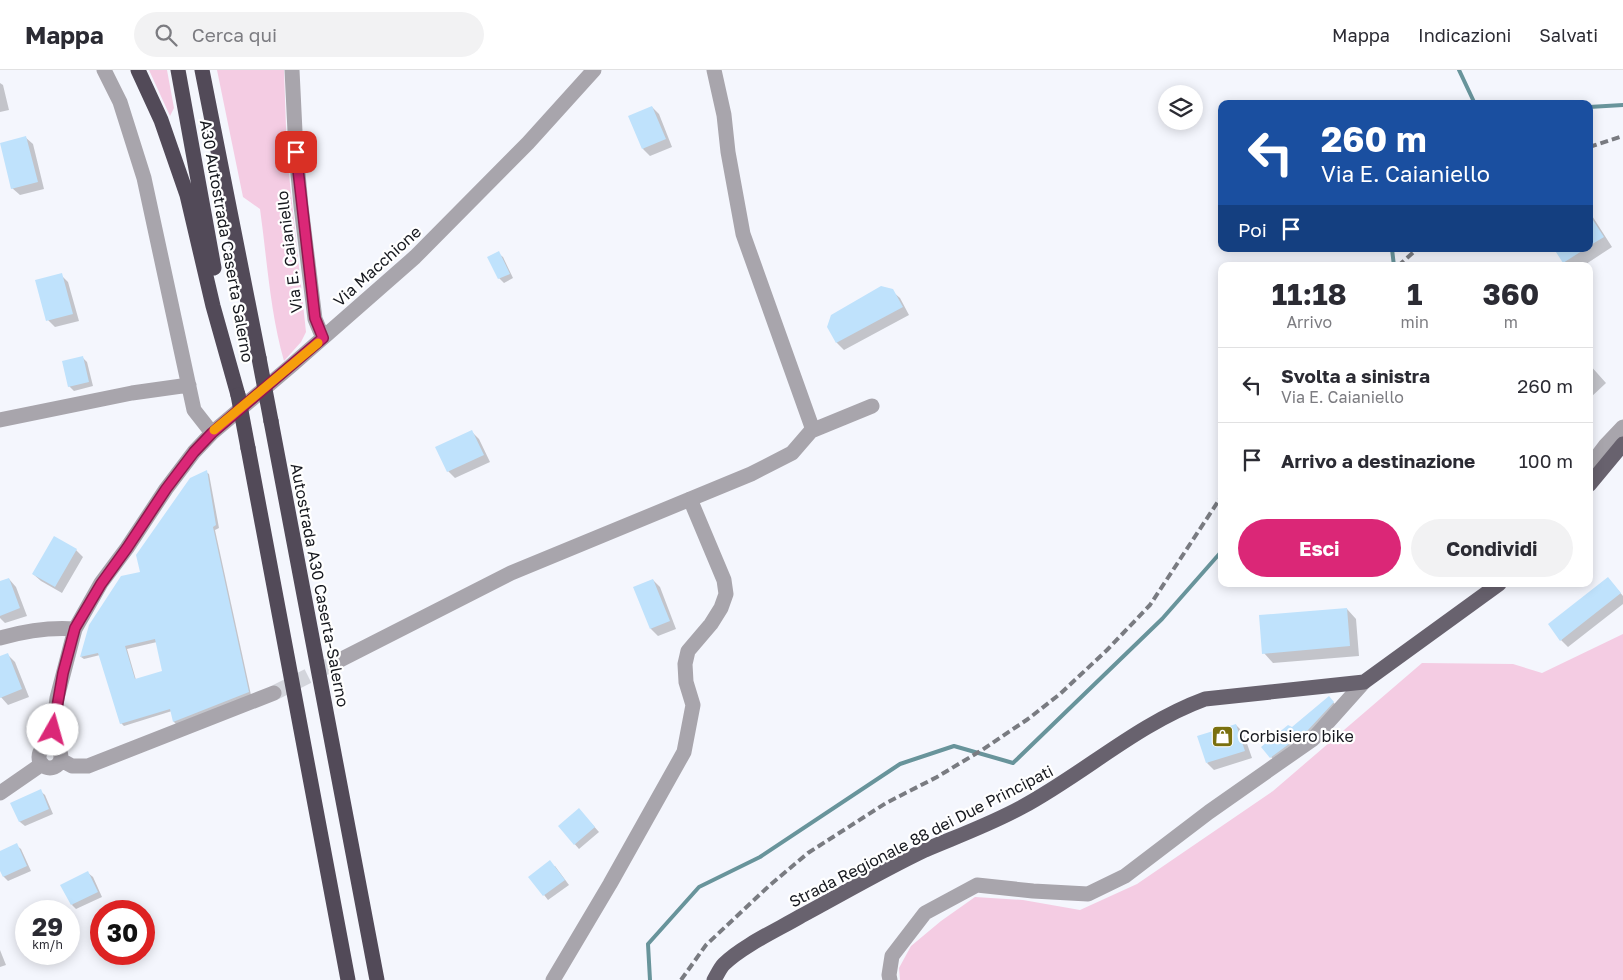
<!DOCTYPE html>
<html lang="it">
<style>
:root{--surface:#fff;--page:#f2f2f3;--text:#2b2b33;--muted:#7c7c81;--line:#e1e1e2;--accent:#db2777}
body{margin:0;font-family:"Golos Text",sans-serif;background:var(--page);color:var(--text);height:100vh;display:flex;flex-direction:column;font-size:19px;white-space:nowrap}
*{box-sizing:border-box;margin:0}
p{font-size:16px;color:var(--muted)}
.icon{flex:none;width:28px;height:28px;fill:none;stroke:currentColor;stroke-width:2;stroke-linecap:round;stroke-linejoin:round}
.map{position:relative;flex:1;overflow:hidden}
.sheet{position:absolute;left:1218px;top:192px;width:375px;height:325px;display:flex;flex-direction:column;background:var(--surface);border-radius:10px;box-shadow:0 2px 12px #0003}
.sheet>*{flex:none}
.top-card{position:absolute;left:1218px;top:30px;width:375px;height:152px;border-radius:10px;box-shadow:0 2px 12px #0003;background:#1a4fa0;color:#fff;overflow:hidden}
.fabs{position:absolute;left:1158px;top:15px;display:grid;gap:10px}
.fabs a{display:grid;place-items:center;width:45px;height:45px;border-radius:50%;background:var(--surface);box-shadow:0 2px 12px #0003;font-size:25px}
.speed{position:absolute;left:15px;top:830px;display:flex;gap:10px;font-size:25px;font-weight:700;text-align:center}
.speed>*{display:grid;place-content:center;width:65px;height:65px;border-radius:50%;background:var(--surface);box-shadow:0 2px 12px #0003;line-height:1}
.speed small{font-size:12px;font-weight:400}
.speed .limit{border:8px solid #d22;background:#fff;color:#111}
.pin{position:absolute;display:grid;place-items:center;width:42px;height:42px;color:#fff;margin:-21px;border-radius:10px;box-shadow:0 2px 8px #0006}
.me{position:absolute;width:55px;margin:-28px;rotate:7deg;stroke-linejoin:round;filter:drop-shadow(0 0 4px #0008)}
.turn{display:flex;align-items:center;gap:18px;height:105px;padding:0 20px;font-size:22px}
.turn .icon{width:65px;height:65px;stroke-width:2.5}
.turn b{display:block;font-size:35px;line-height:42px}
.then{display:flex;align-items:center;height:48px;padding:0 20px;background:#0003;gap:10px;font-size:19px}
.eta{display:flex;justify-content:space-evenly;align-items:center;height:85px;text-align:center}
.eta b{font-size:30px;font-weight:700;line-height:35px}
.primary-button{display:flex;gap:10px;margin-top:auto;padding:10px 20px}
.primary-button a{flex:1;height:58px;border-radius:30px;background:var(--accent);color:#fff;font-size:20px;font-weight:700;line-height:58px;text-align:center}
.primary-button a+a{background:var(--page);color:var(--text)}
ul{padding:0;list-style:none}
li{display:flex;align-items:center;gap:15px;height:75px;padding:0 20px;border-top:1px solid var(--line)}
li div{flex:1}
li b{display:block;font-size:19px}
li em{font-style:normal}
header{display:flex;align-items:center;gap:30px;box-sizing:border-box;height:70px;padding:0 25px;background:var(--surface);border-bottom:1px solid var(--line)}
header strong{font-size:24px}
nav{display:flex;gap:28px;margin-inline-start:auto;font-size:18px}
.search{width:350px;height:45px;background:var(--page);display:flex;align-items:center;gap:12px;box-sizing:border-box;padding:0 18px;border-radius:28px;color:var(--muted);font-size:19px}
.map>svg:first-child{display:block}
.green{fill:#f4cce3}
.shadow{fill:#0003;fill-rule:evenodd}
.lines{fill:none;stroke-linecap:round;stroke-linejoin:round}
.stream{stroke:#68949b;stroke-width:4}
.building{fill:#bfe2fc;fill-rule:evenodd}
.minor-tunnel{stroke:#d3d5dc;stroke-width:15;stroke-dasharray:15 8;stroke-linecap:butt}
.minor{stroke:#a8a5ac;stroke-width:15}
.major{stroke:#68626e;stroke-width:15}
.highway{stroke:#524a58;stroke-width:15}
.rail{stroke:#797b81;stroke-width:4;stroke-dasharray:8 4;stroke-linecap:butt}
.highway-bridge{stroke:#524a58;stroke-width:15}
.route-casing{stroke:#8e194d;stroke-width:12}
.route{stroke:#db2777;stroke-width:9}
.slow{stroke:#f59e0b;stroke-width:9}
.labels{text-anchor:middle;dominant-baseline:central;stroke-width:4.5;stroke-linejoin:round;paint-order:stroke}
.street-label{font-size:16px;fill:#16181e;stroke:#fff}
.poi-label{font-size:16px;fill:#16181e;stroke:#fff;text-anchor:start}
</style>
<header>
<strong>Mappa</strong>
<div class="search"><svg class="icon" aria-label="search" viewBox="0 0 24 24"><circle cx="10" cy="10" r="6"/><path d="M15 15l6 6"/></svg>Cerca qui</div>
<nav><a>Mappa</a><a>Indicazioni</a><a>Salvati</a></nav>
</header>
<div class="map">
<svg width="1623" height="910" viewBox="0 0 1623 910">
<rect width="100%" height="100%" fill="#f4f6fd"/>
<path class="green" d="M149 0H167L174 38 170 46Z
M217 0H284L287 86 306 262 301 272 284 291C270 242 267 189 260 139L243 127Z
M1623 564V910H900L899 898 911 876 941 851 975 827 1023 830 1080 840 1137 814 1273 721 1422 593 1513 594 1542 603Z"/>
<path class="shadow" d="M0 13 3 15 9 40 0 42Z
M652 37 659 44 672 77 650 86 643 79Z
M25 67 33 74 44 119 20 125 12 118Z
M1589 141 1612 177 1583 196H1568L1555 179H1589Z
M498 183 503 187 513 208 504 213 499 208 489 187Z
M61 205 68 212 79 251 55 257 48 250Z
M892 221 900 228 909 245 844 280 837 273 829 257Z
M82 287 87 292 93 316 74 321 69 316Z
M1589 294 1606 313 1589 329Z
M472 362 479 369 490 392 455 408 448 401Z
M206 402 209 404 219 458 215 460 251 625 177 655 174 652 172 641 124 656 121 653 100 585 84 589 81 587 141 503ZM157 572 163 602 136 610 127 579Z
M76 480 83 487 62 523 41 511 33 504Z
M1608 508 1623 526V534L1568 577 1561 570Z
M9 509 16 517 27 546 5 553 0 548V513Z
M653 510 660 517 676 559 658 566 651 559Z
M1347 539 1356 549 1359 586 1273 593 1264 583Z
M8 585 15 592 29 627 8 635 0 626V588Z
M1329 628 1336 635 1315 667 1278 694 1271 687 1292 659Z
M1236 655 1243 662 1252 688 1214 700 1207 693Z
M40 721 45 725 53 744 25 756 20 752 12 734Z
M583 744 599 762 579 779 559 756Z
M16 775 21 779 31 801 8 811 4 807 0 798V782Z
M555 796 569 815 548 830 530 807Z
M88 803 93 807 102 827 76 839 72 835Z
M0 880 6 895 0 897Z"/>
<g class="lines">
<path class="stream" d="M1459 0 1475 34
M1589 37 1623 35
M1392 179 1394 196
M650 910 648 874 699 817 760 787 900 694 954 676 1013 693 1162 549 1221 482"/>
</g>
<path class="building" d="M652 36 666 69 642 79 628 46Z
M26 66 38 112 11 119 0 73Z
M1589 144 1604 167 1589 176Z
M1554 179H1585L1563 193Z
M499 181 510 204 498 209 487 187Z
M62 203 73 244 46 251 35 210Z
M881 216 893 219 903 237 836 273 827 257 831 245Z
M83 286 89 312 68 317 62 291Z
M472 360 484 385 447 402 435 377Z
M207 400 216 455 213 457 249 622 173 652 170 639 120 654 98 583 80 587 89 555 121 506 140 502 136 485 190 408ZM155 569 162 601 135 609 125 576Z
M54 466 77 479 55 517 32 504Z
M1608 507 1621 523 1560 571 1548 554Z
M9 508 20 538 0 546V511Z
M653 509 670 551 650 559 633 517Z
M1347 538 1350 576 1262 584 1259 545Z
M8 583 22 619 0 628V586Z
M1329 626 1334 632 1308 660 1270 688 1261 677 1288 655 1292 657Z
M1236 654 1245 681 1206 693 1197 666Z
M41 719 49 739 19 752 10 733Z
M579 738 595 757 574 775 558 756Z
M17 773 27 796 3 807 0 801V781Z
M550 790 565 810 543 826 528 807Z
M88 801 98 822 71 835 60 815Z"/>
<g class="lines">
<path class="minor-tunnel" d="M274 623 340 590"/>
<path class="minor" d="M104 0 120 32 144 108 194 340 212 363
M292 0 296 82 301 136 315 249 323 268
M714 0 724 45 728 82 743 164 813 360
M0 350 132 323 189 315
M1589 397 1605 376 1623 357
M0 568C25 561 49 557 75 559
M340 590 511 503 751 404 792 383 811 361 872 336
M39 687a11 11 0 1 1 22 0a11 11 0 1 1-22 0Z
M51 676 57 628 75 559 101 513 127 478 166 419 194 382 212 363 292 295 415 187 528 73 594 0
M61 690 72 696H88L274 623
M0 723 42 694
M553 910 610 814 684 682 693 635 686 612 685 594 688 581 711 554 721 538 726 524 724 510 690 429
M890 910 889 905 892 886 925 843 977 815 1033 821 1088 824 1125 806 1209 742 1313 669 1364 612"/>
<path class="major" d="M1589 415 1623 374
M714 910C717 905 720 898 724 894 742 876 779 859 801 846 842 824 883 800 925 780 958 766 991 754 1022 737 1085 703 1137 654 1205 629L1364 612 1499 514"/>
<path class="highway" d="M138 0 161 50 187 125 213 236 238 325
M178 0 214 198
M202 0 259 288
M271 351 377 910
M248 378 348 910"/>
<path class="rail" d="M1589 77 1623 66
M1398 196 1417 179
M681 910 706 875 770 815 808 783 886 733 937 707 982 680 1028 649 1060 624 1107 580 1150 535 1221 427"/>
<path class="highway-bridge" d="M259 288 271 351
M238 325 248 378"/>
</g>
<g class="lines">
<defs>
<path id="route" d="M53 660 63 603 75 558 101 514 127 478 166 419 194 382 212 363 323 268 315 248 296 82"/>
</defs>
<use href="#route" class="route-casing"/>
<use href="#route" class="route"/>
<path class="slow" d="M214 360 318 273"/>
</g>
<defs>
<symbol id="shop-square" viewBox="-11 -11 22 22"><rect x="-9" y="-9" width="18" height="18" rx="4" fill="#7a700f" stroke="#fff"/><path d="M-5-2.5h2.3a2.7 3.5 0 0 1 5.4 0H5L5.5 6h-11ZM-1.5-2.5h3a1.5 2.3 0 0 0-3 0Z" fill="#fff"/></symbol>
</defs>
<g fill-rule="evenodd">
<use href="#shop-square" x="1210" y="654" width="25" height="25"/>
</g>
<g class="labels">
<g class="street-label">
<text transform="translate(227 171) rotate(80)">A30 Autostrada Caserta Salerno</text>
<text transform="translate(289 182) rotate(-97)">Via E. Caianiello</text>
<text transform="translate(377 196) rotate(-42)">Via Macchione</text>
<text transform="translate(320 515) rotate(79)">Autostrada A30 Caserta-Salerno</text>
<text transform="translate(921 766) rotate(-27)">Strada Regionale 88 dei Due Principati</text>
</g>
<g class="poi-label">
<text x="1239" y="666">Corbisiero bike</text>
</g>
</g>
</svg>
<div class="fabs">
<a><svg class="icon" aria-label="layers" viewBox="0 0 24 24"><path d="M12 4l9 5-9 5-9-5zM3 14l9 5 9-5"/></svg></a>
</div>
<div class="speed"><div>29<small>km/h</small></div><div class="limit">30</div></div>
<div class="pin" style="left:296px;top:82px;background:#d93025"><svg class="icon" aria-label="arrive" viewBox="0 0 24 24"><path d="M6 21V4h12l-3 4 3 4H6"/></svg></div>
<svg class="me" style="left:53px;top:660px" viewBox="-20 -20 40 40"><circle r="19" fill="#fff"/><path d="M0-13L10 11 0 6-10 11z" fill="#db2777"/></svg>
<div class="top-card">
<div class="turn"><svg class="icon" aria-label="left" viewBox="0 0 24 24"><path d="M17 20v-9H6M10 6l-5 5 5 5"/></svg><div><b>260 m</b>Via E. Caianiello</div></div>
<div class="then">Poi<svg class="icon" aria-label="arrive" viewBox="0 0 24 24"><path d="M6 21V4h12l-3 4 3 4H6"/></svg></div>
</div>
<section class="sheet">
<div class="eta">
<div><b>11:18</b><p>Arrivo</p></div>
<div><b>1</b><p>min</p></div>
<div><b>360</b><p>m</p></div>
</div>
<ul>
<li><svg class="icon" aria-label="left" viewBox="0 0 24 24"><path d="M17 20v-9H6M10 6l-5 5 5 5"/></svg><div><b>Svolta a sinistra</b><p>Via E. Caianiello</p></div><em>260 m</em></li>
<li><svg class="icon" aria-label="arrive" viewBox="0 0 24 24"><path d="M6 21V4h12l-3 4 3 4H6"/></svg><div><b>Arrivo a destinazione</b></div><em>100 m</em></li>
</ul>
<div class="primary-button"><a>Esci</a><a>Condividi</a></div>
</section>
</div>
